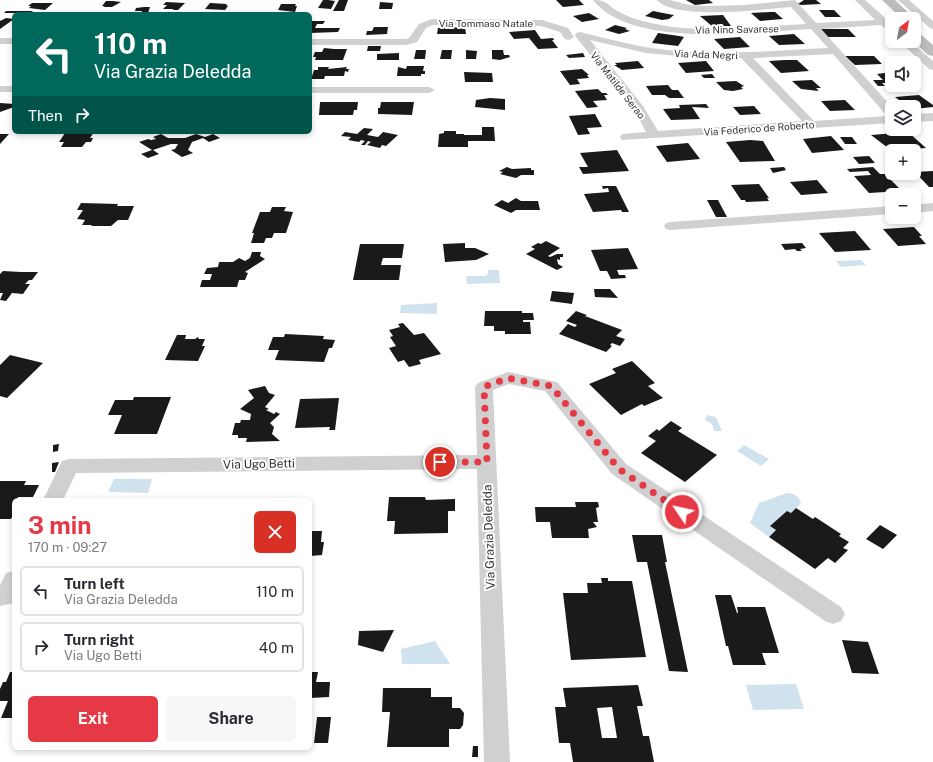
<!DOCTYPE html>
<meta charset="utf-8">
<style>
:root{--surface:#fff;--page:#f7f7f7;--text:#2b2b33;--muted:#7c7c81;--line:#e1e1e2;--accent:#e63946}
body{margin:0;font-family:"Public Sans",sans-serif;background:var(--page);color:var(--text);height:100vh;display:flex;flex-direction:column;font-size:15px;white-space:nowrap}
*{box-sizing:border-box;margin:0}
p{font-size:13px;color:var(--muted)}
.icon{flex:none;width:22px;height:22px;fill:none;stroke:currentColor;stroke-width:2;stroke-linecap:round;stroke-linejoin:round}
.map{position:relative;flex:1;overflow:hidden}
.sheet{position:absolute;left:12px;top:498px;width:300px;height:252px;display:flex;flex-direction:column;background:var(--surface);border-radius:6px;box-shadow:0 2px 6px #0003}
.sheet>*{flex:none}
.top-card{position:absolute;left:12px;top:12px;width:300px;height:122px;border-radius:6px;box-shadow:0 2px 6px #0003;background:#00695c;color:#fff;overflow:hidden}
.needle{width:26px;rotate:31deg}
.controls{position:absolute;left:885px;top:12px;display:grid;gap:8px}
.controls a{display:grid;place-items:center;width:36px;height:36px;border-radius:6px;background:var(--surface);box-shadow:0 2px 6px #0003;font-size:20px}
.pin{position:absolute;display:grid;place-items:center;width:34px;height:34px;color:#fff;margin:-17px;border:2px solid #fff;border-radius:50%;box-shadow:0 1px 4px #0007}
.me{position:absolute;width:44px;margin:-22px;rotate:304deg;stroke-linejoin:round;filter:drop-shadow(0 0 3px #0008)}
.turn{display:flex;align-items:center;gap:14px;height:84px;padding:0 16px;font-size:18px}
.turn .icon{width:52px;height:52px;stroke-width:2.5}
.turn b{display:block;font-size:28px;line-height:34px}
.then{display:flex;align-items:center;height:38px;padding:0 16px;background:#0003;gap:8px;font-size:15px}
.round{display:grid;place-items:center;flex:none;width:42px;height:42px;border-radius:6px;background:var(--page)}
.headline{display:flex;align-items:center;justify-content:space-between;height:68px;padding:0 16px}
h1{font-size:24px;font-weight:700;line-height:30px;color:var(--accent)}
.cta{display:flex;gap:8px;margin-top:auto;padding:8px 16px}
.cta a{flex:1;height:46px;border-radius:6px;background:var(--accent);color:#fff;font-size:16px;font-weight:700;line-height:46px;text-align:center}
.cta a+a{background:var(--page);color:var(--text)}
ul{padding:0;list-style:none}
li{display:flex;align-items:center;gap:12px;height:50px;margin:0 8px 6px;padding:0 8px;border:2px solid var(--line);border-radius:6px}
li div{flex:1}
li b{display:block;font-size:15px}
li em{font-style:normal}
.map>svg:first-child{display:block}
.water{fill:#cfe2ee}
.building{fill:#1a1a1a;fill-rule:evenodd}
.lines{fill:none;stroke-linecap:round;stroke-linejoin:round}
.street{fill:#d0d0d0;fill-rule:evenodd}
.secondary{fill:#bdbdbd;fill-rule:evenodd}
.route{stroke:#e63946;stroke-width:7;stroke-dasharray:0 12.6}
.labels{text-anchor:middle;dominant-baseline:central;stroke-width:4;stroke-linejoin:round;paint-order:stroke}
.far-street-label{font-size:10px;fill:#333;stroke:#fff}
.street-label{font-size:12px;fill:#333;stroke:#fff}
</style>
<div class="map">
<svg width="933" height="762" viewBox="0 0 933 762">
<rect width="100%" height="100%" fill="#fff"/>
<path class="water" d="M861 260 866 265 841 267 836 261Z
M488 270H499L500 283 467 284 466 276H486L488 274Z
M437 303V314L400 313 401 305Z
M707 415 716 417 722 431H714L712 424 705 420Z
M744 445 769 459 761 466 737 451Z
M114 479H152L148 493 108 492Z
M787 493C794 494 799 495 801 503L791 513 787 511 770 526 776 530 769 537 750 523 759 503Z
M435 641 450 664H402L401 649Z
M796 684 804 709 753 710 746 685Z"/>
<path class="building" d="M323 0H328L335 1 331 9 318 8Z
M339 0H348L344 11H333Z
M556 0H579L584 5 563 7Z
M686 0H709L713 3 695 5Z
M804 0H816L821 4 801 5 798 4Z
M106 1H113L121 2 112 7H103L105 6H102Z
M166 2 185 3 178 10H172L174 9H163L167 5H163Z
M380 2 393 3 392 9H379Z
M32 3H53L45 10 29 8 31 6H28Z
M210 3 227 4 226 5 228 6 225 10 205 9Z
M281 4H296L295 6H297L295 12 278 10Z
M144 7H150L148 13 141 14 142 11H135L136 8Z
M819 10H834L841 17H825Z
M6 11H33L30 13H4Z
M653 11 668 14 674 15 669 19 662 20 645 16Z
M770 12H775L783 19 760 21 751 13Z
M589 13 599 19 582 22 573 16Z
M723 15 731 26 713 27 700 16Z
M6 18 14 19 0 29V21Z
M310 21H325L323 24H317L315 28H340L338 32 310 33Z
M615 25 627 28 625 29 630 31 619 34 605 30Z
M374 27H388L387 34 366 35 367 31H372Z
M465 27 466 34H437L438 28Z
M821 29H848L856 37H828Z
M535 30 541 39 553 38 554 40H552L558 48 538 49 529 38 514 39 509 32Z
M658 33 679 36 684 37 678 46 652 43Z
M794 34 805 44 779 45 769 36Z
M740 37 750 47 724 49 714 39Z
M368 46H381L380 51H367Z
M324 48 334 49H347L343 60H315L316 57H313L315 52H322Z
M416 50H426L425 59H414Z
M442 50H452L451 59H440Z
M466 50 477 51 476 59H466Z
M492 50H503L504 55H509L510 57 500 60 492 59Z
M399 53V60H377V54Z
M583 53 585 57 569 58 566 55Z
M845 56H874L882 64 855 65Z
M785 60H797L809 71 781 73 769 61Z
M638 61 644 68 622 70 614 65H617L615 63Z
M706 61 714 71 686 73 678 63Z
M407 66H424L423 71H425V74H421V76H397L398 67 406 69Z
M318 67H329L328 69 347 67 346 69H349L348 72 345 71 344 76H325L324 79H311L314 70H318Z
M582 69 589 75H587L589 78 577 79 580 84 570 85 560 71Z
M464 72 492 73 493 82H465Z
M892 72V83H882L885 86H878L873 80H883L877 74Z
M712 74 715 78H704L701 75Z
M812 80 821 88H816L819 91 801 89 792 81Z
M736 81 744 86 741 87 743 89 733 91 724 90 716 82Z
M668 85 672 90H678L684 98H669L665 95H652L646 86Z
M598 89 602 93H606L608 95H604L607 100 593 101 598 107 587 108 575 91Z
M919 95 933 105V107L914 109V107H908L895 97Z
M490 98 505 99V110L475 107 476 100Z
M845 100 855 110 830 111 821 101Z
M320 102H358L357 110H354L353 115H319Z
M381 102H414L412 115 378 114V108H380Z
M0 103 14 104V107L0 112Z
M706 104 709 108 692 107 700 119 671 120 663 109 680 108 679 105Z
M754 106 761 114 740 115 733 107Z
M595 114 602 127 587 128 590 134 578 135 569 116Z
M482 127H494L495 141H468V147H438L439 134 444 133V131H456V134H464V135H482Z
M364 128 373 129 367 135 378 137 383 132 398 135 386 146 382 145 380 148 367 145 371 142 368 141 365 145H361L365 141 361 140 359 142 348 140 351 137 341 136 345 132 357 134Z
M94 132 90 138H93L91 142H86L82 147H61L64 142H59L65 133Z
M908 132 926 148 892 151V154L889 155 885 151H892L871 135Z
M0 134H9L0 144Z
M161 134 168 138H185L196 134 205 137 213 134 220 138 209 142 203 138 192 142 188 150 193 153 182 157 171 150 175 149 178 144H171L153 150 159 154 148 158 141 154 152 150 139 142 148 139 151 140 156 139 153 137Z
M831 136 844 150 812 153 803 139Z
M840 137H852L857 144H845Z
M750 140 763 141 775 161 740 162 726 142Z
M688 143 700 159 667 162 656 146Z
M617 150 629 171 583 174 579 167H588L580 153Z
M869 156 875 163 859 164 853 157Z
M507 167 512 169 531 168V170H534V175H521L516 178 500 174 503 172 499 171Z
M784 167 786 170 773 173 770 168Z
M873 167 880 174H885L902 191 869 193 854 176 871 175 868 171 850 172 847 169Z
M933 171V187H929L915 172Z
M817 180 828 193 801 195 790 182Z
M759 184 769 198H767L769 201 746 202 745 200H741L731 185Z
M602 186H616L629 212H622L621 210 593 212 584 194 609 192 608 188 603 189Z
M516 198 521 201H538L540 210H516L511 213 494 205 502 200 508 203Z
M707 200H718L727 217H716Z
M81 203 118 204 117 206H134L128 220H118L111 226H91L92 225H82L85 220 77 219 83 210H77Z
M272 207H286L284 211 293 212 286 233H274L272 238H266L264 243H251L254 233H252L260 212H270Z
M914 227 922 236H919L926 244 898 246 883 229Z
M855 231 871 250 835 252 819 233Z
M546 241 560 248 548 256 550 257 557 254H563V257H560V260L557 259 558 264 563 267 557 270 526 254 535 249 531 247 538 243 541 244Z
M465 243V248H475L489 254 476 260 445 262 443 244Z
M802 243 806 248 800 249 802 251H797L795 249 785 250 781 244Z
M360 244H404L402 258H383L382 261 381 265H401L399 280H353Z
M628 248 638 269 617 270 619 275H625L626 278 611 279 607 271H600L591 250Z
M252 252H261L260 256 265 259 245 272 248 273 245 280H239L237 287H200L202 280H210L212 274H204L207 268 218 267 219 262H233L239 258 245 261 250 258Z
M3 271 21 272H38L32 280H29L25 284H30L23 294 12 293 6 301 0 300 3 293H0V274Z
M594 289H610L618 298 595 297Z
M552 291 574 293 572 304 550 301Z
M485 311H522V313H533L534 320H523V322H530L531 334H505V331H494V326H484Z
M576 311 587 315 585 316 622 330 616 336 625 339 620 346 612 343 610 345 612 346 606 352 559 334 568 324 575 327 577 325 566 321Z
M403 323 414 335 424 333 441 354 419 360 421 364 409 367 404 360 398 362 389 348 396 346 390 337 393 336 389 330 400 327 398 324Z
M285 334 324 336 323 339 335 340 332 348H329L324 362 275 360 279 350H268L273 337H284Z
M177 335H186L185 339H195L198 337 199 339H205L202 346H205L198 361 165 360Z
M10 355 43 363 7 398 0 396V365Z
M632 361 655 383 648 386 663 398 644 406 642 404 621 415 589 384 616 373 612 369Z
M265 386 269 393 275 395 265 407 269 409 266 410 274 414 276 412 280 414 270 423 274 427 272 434 280 441 246 442 247 438H238V435H232L235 423H240L241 420H250L251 414 240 409 254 398 248 390Z
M134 397H171L157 434H114L122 415H108L115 400H133Z
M339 398 335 430H329L330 427 295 428 300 399Z
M671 421 682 428 678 431 717 455 685 482 641 453 656 441 648 436 657 429 659 431Z
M59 444 58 451 53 452V445Z
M59 462 55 472H52V463Z
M0 481H26L24 485H39L33 497H18L17 500H14V513L11 519H0Z
M389 497H425L426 500 455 499V511H448V533L394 534 395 521H387Z
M575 502H598L599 507 596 508 598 522H593L597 527 588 529 589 538H552L550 522H536L535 507H576Z
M796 508 813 519 815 517 841 534 839 536 849 542 843 548 848 550 835 563 828 558 815 569 769 537 776 530 770 526 787 511 791 513Z
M880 525 897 535 883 549 866 539Z
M310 531H322L321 542H324L322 555 310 556Z
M632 535H662L667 562H665L688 672 669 671 647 562H637Z
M601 578H608V581H632L646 657 571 660 563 593H588L587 583H602Z
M715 595H731L737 613H738L737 607H765L779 653H762L766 665H733L728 646H726Z
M394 630 383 652 358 645 359 631Z
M842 640 868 642 879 674 852 673Z
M10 672H14V718H1L8 701H0V689L3 682H6Z
M310 672H318L316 682H330L329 697 310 698Z
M638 685 643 706H637L643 736H649L654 762H573L570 743H559L555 707H566L563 688ZM612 707 617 738H602L597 708Z
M383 688H431V697H452V708H460L464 713 463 725 460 729H449V747H387L390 712H382Z
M317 717H331L328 743H314Z
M473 746H478V757H472Z"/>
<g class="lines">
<path class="street" d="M593 0C608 0 608 6 619 12 634 20 650 23 666 26 712 33 760 26 806 24L791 7C764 9 676 21 657 0H670L689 5 706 6 744 5 795 0 816 23 875 20 855 0H865L892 24V29H886L881 25 821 29 892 107V123L622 140 620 137 622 134 646 132 634 109 576 37 575 35 576 33 580 32C602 37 623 43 645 47 705 57 768 51 828 48L811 29C755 32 632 49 593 0ZM590 40 646 53 689 57 741 58 802 121 658 131 643 106ZM833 54 887 116 814 121 753 58Z
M898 0H909L933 21V29L930 28Z
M432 19 542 20 568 28 574 37 569 40 565 39 560 32 541 26 433 25 426 28 417 42 407 45H310V39H406L409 38 419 24Z
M0 38H14V44H0Z
M899 41H910L933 61V70L929 69Z
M0 86H14V92H0Z
M310 87H429L435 90 429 93H310Z
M933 113V121L914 122V114Z
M933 203V211L914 213V205Z
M892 206V214L671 230 666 229 664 226 666 223 671 222Z
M508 372 557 382 626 464 841 607 845 614 841 621 833 624 825 621 612 474 545 391 509 384 493 390 510 762H484L477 469 76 473 63 500H43L62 461 69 459 477 455 475 387 478 383Z
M14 571V603L0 606V585L6 573Z"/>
<path class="secondary" d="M882 0H895L915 19H902Z
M914 31 918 32 933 45V56L928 55 913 41Z"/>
</g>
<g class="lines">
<path class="route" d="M440 462H487L484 387 508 378 551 386 619 469 682 512"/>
</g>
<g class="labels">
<g class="far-street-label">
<text x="486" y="23">Via Tommaso Natale</text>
<text transform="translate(737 29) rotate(-1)">Via Nino Savarese</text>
<text transform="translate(706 54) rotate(2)">Via Ada Negri</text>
<text transform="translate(618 85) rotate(52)">Via Matilde Serao</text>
<text transform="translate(759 128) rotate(-4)">Via Federico de Roberto</text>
</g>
<g class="street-label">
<text transform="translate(259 464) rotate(-1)">Via Ugo Betti</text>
<text transform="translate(489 537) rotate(-92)">Via Grazia Deledda</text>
</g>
</g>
</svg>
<div class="controls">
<a><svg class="needle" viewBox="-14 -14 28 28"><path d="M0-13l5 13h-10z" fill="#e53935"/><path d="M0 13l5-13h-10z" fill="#7c7c81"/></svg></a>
<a><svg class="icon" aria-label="sound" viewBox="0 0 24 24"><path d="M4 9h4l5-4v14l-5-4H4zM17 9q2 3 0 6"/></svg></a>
<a><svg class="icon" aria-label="layers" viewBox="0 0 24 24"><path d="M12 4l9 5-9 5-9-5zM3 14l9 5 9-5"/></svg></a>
<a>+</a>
<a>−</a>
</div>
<div class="pin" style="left:440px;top:462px;background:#d93025"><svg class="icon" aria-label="arrive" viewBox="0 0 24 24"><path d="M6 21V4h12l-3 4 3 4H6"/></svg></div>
<svg class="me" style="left:682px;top:512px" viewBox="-20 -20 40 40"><circle r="17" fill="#e63946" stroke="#fff" stroke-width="3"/><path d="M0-11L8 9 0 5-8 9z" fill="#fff"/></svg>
<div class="top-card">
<div class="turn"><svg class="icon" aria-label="left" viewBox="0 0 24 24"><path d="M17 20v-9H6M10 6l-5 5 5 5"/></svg><div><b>110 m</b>Via Grazia Deledda</div></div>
<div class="then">Then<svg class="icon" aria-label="right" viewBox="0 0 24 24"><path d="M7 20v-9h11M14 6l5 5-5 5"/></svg></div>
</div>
<section class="sheet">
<div class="headline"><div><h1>3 min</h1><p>170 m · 09:27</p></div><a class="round" style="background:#d93025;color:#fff"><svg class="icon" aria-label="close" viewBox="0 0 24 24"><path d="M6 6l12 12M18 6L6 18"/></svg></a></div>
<ul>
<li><svg class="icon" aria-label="left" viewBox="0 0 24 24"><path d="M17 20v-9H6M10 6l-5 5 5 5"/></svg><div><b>Turn left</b><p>Via Grazia Deledda</p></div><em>110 m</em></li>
<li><svg class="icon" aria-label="right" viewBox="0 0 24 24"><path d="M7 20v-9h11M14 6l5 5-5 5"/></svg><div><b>Turn right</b><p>Via Ugo Betti</p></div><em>40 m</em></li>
</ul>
<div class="cta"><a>Exit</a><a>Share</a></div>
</section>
</div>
